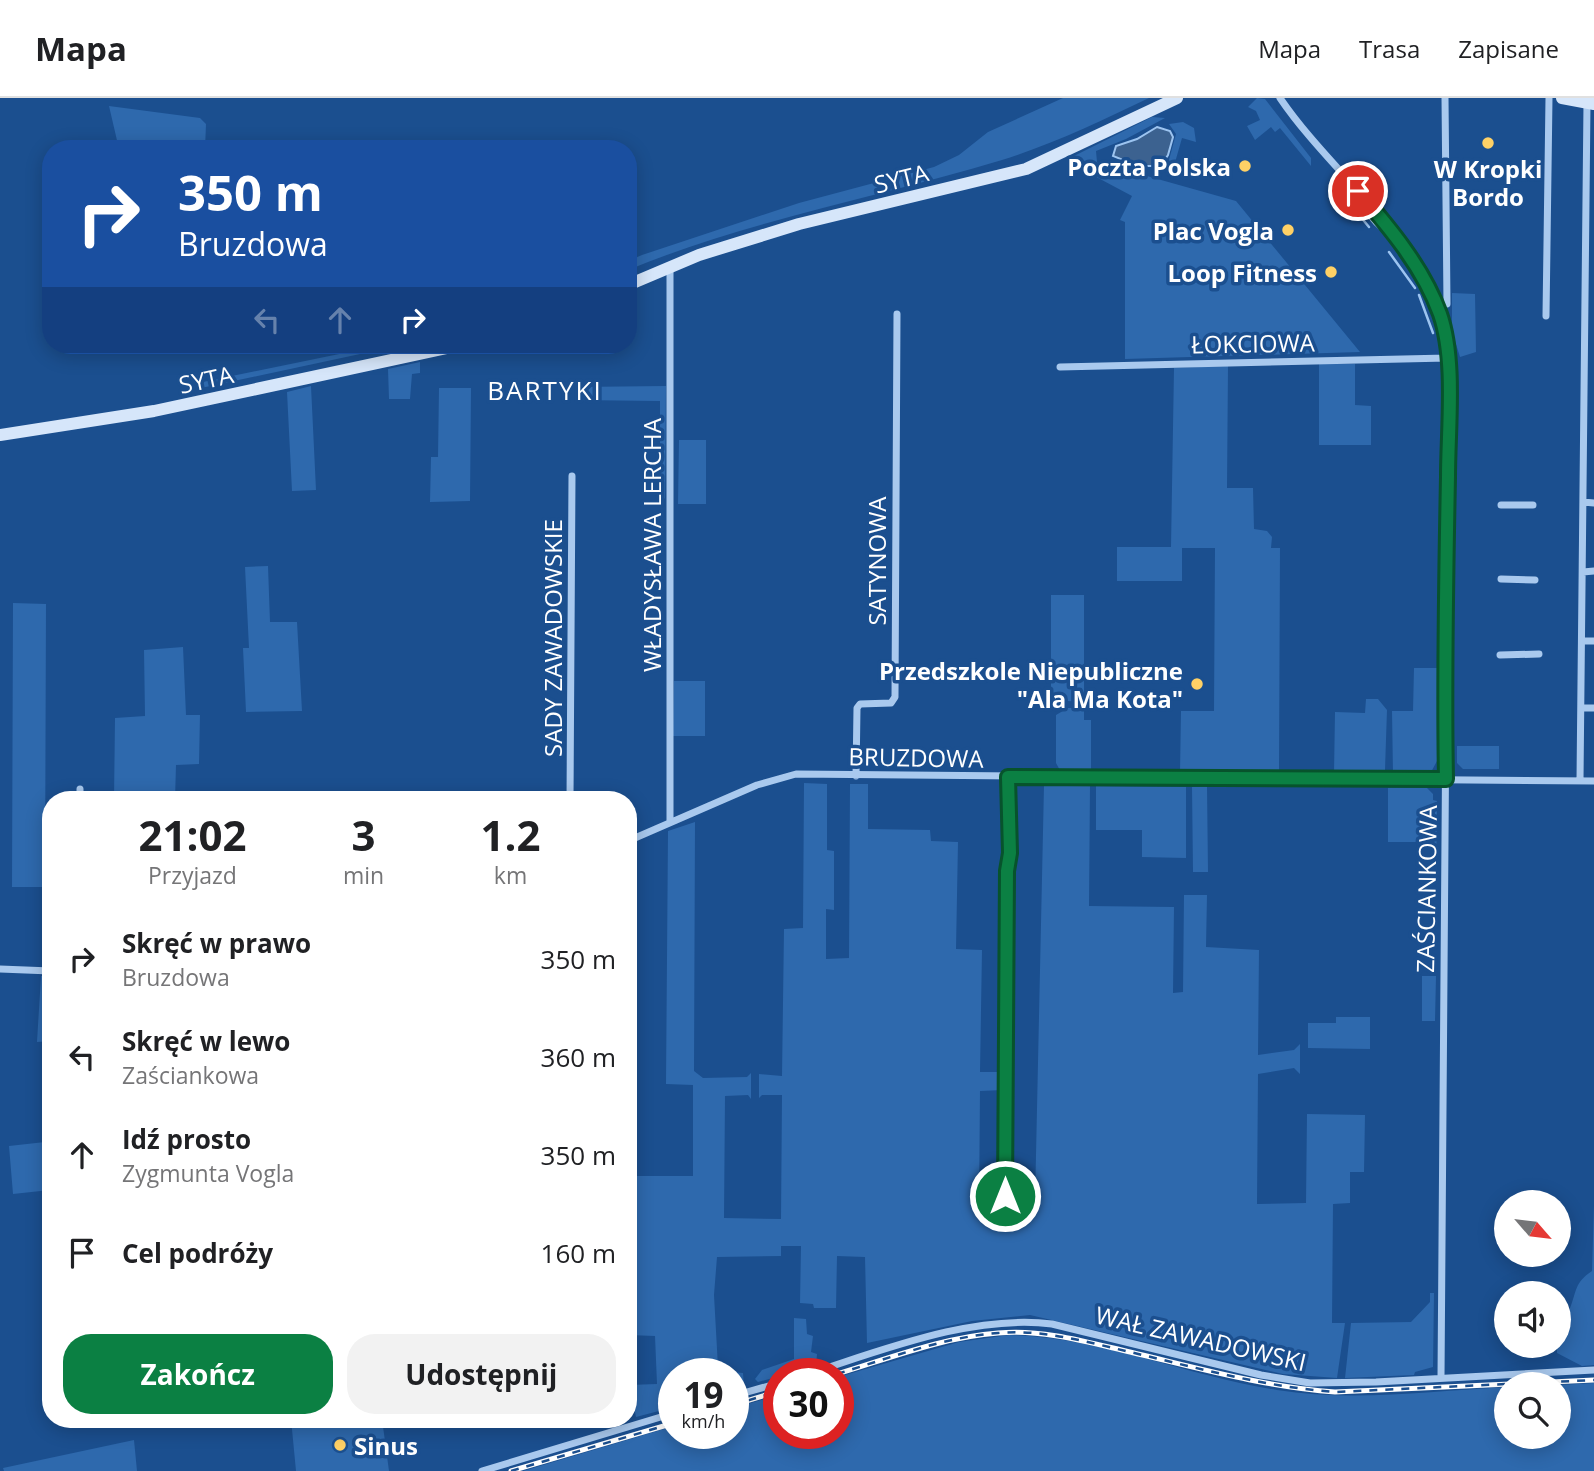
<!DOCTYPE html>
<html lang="pl">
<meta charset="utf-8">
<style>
:root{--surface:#fff;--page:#f2f2f2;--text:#202124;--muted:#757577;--line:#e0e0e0;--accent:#0b8043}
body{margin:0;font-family:"Open Sans",sans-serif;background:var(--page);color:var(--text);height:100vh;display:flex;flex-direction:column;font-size:26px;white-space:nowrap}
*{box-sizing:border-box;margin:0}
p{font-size:23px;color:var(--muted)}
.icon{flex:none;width:38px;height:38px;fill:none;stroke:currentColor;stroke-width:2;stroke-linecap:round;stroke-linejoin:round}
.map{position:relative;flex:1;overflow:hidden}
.drawer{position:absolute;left:42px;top:693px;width:595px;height:637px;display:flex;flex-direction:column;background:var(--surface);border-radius:28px;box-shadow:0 4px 18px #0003}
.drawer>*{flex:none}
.hud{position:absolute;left:42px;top:42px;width:595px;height:214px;border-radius:28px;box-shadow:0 4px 18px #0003;background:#1a4fa0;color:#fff;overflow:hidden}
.needle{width:46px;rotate:118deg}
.fabs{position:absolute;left:1494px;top:1092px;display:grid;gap:14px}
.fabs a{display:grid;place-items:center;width:77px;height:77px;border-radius:50%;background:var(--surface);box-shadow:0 4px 18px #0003;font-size:35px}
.speed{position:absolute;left:658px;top:1260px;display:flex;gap:14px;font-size:35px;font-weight:700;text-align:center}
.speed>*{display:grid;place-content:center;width:91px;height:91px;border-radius:50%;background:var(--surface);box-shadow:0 4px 18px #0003;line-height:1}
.speed small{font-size:18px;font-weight:400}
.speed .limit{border:10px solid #d22;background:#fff;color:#111}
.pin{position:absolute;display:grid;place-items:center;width:60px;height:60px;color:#fff;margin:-30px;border:4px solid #fff;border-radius:50%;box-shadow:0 2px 7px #0007}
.me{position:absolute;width:77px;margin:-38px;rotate:0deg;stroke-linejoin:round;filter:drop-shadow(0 0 5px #0008)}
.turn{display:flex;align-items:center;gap:24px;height:147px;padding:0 21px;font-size:32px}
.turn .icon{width:91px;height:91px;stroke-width:2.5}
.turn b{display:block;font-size:49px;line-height:60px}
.lanes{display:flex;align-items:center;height:66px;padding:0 21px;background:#0003;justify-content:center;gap:35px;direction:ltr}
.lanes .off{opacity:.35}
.eta{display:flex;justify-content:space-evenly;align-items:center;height:119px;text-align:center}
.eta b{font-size:42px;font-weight:700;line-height:49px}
.action{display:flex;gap:14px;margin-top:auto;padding:14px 21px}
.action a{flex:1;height:80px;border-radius:28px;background:var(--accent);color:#fff;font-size:28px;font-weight:700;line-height:80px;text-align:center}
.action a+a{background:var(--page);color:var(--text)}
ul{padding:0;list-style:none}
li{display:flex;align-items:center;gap:21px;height:98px;padding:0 21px}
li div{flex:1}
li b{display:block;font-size:26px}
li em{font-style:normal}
header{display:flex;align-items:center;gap:42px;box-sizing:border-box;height:98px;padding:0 35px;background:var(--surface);border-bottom:2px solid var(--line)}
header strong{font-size:33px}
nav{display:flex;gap:38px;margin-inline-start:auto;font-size:24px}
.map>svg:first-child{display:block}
.green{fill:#2e69ad}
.water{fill:#3c6290;stroke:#9cc4f0;stroke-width:2}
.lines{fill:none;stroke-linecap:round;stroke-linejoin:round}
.stream{stroke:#9cc4f0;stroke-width:2.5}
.street{stroke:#a9c9ee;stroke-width:7}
.secondary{stroke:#d6e6fa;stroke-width:12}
.rail-casing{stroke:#fff;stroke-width:5}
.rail{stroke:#1b4f8f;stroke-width:2.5;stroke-dasharray:8;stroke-linecap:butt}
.route-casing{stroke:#07532c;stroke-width:18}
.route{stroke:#0b8043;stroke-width:12}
.poi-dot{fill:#ffd166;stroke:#1b4f8f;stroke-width:2.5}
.labels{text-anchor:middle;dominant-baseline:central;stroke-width:7;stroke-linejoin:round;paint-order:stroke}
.poi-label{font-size:24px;font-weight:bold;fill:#fff;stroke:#1b4f8f;text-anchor:end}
.street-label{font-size:24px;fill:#fff;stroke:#1b4f8f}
.neighbourhood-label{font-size:26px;letter-spacing:2px;fill:#fff;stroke:#1b4f8f}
</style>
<header>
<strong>Mapa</strong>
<nav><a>Mapa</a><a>Trasa</a><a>Zapisane</a></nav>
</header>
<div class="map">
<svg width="1594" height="1373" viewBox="0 0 1594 1373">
<rect width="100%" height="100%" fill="#1b4f8f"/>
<path class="green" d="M1063 0H1149C1101 23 1053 46 1002 62 877 100 749 122 628 172V163L642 157 799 105 934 69 959 57 988 34Z
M1257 0 1265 1 1311 60V68L1280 30 1275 34 1271 29 1255 42 1247 28 1260 22 1256 13 1248 9Z
M109 8 200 20 206 26 205 51H119Z
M1152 19 1165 20 1126 41 1096 53 1097 64 1236 103 1360 254 1125 261V124L1120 122 1132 98 1070 65 1072 59Z
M1183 24 1194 30 1196 44 1182 40 1172 75 1166 73 1176 36 1169 26Z
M1452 195 1475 196 1476 254 1460 259 1452 233Z
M383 247H402L201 290 198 285Z
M420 264V275L412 276 410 301H389L388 271Z
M1319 266H1355V307L1371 308V347H1319Z
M1228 268 1227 390H1253L1254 431 1267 433 1272 439 1271 450H1280L1279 675H1180L1181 613H1214L1215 450H1182V483H1117V449H1171L1174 270Z
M311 288 316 392 292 393 287 294Z
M666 288 665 400 660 404V303L576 302V289Z
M439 290H471L470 403 430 404 431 359H438Z
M679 342H706V406H678Z
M268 468 270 524H297L302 613 246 614 243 550H249L245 469Z
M1051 497H1084V604L1051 602Z
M13 505 46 506 45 789H12Z
M183 549 186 617H200L199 666 176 667 175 702H114L115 620 145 618 144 552Z
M1414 570H1439L1437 663 1430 676H1393L1392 613H1413Z
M674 583H705V638H673Z
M1366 601H1378L1387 612 1385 672 1383 675 1334 676 1335 614 1365 615Z
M1068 610H1084V622H1091V674L1062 676 1056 665V617Z
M1457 648H1499V671H1463L1457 665Z
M804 685 827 686V752L834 753V812L826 811V861L849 860 850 686H868V731L930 732 931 743 958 744 956 851 982 852 980 974H1003V992L980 993 979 1109 1031 1099V1113L1035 1103 1044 687 1090 688 1089 808 1174 809 1173 895 1183 894 1184 797H1207L1206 849 1259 852 1258 957 1294 952 1300 946V976L1294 970 1258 976 1257 1106 1306 1105 1307 1016 1365 1017 1364 1074H1350V1105L1333 1106 1332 1225H1345L1337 1280 1283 1276 1030 1217 972 1223 867 1245 865 1159 837 1158 836 1210H814L813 1206 800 1205 801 1148H781V1158L717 1159 714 1197 718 1269 721 1273 743 1275 744 1288 733 1291V1276H674V1309L636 1319 629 1287 657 1286 655 1238 628 1237V1078H693V987L666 986 668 733 695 724 694 973 703 980 747 979 751 975V1001L748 997 725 998 724 1120 781 1121 782 997H762L759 1000V976L782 978 784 831 803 830Z
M1096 688 1186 689V760L1142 759V732H1096Z
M1207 688 1208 774H1193L1192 689Z
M1388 690H1427L1433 696V702L1437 703 1436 785H1432V744H1388Z
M41 878H51V943L37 944Z
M1422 878H1436L1435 923H1422Z
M1336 919H1370V951L1308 950V925H1336Z
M45 1044 50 1092 13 1096 9 1048Z
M1594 1107V1267L1582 1268 1557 1255V1248H1559C1559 1231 1564 1225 1570 1210 1577 1193 1574 1185 1592 1173Z
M1430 1195H1434L1433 1269 1415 1274 1414 1277 1345 1280 1351 1225 1411 1224 1430 1204Z
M794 1220 806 1221 807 1236 813 1238 811 1254 817 1256 816 1268 758 1284 755 1281 762 1272 794 1261Z
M1009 1237C1101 1239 1187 1278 1277 1292 1352 1304 1431 1293 1507 1289V1339H1559V1287L1594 1285V1373H523L674 1328V1335H733V1310L779 1297V1335H838V1279L959 1244Z
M291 1321H382L389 1373H296Z
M134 1342 137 1373H4L3 1370Z"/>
<path class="water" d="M1157 29 1170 33 1173 39 1168 57 1161 68H1138L1113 58 1116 48 1137 41Z"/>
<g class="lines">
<path class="stream" d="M1336 89 1369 129
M1389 154 1415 190
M1419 197 1433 235"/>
<path class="street" d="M1280 0C1328 71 1414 135 1440 217 1452 255 1448 299 1448 338L1441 1280
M1445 0 1447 206
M1363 99C1367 114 1375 127 1389 133
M1546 218 1549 0
M1060 269 1447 260
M1583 404 1594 405
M1501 407H1533
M1583 474 1594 473
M1501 481 1535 482
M1582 543H1594
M1500 557 1539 556
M1581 610H1594
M856 678 857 610 860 606 891 605 895 599 897 216
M1580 682 1587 5
M80 702V691
M570 702 572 378
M670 724V169
M628 743 757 687 796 676 1594 683
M0 871 51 873
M1005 1098 1007 773 1010 755 1008 679
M808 1276C883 1252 973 1216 1052 1226L1261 1277 1310 1285 1376 1284 1594 1272
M733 1298 779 1285
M482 1373 674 1315"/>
<path class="secondary" d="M1562 0 1594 6
M628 187 699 157 799 126 1026 71 1177 0
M0 337 154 313 461 247"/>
<defs>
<path id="rail" d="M837 1276C890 1260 944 1239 998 1235 1043 1231 1087 1244 1130 1254 1198 1270 1265 1289 1335 1294L1594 1282
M733 1307 779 1293
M511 1373 674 1325"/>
</defs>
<use href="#rail" class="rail-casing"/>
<use href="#rail" class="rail"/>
</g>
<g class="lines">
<defs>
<path id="route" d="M1005 1098 1007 773 1010 755 1008 679 1446 681C1444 581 1446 480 1448 379 1448 330 1456 262 1440 216 1423 169 1389 129 1358 93"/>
</defs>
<use href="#route" class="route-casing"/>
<use href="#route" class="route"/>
</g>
<g class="poi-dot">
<circle cx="1488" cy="45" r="7"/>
<circle cx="1245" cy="68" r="7"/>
<circle cx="1288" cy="132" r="7"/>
<circle cx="1331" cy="174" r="7"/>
<circle cx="1197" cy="586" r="7"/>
<circle cx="340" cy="1347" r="7"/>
</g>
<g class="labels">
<g class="poi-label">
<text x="1231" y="68">Poczta Polska</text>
<text x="1488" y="70" text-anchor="middle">W Kropki<tspan x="1488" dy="28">Bordo</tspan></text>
<text x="1274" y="132">Plac Vogla</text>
<text x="1317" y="174">Loop Fitness</text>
<text x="1183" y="572">Przedszkole Niepubliczne<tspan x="1183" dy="28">"Ala Ma Kota"</tspan></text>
<text x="354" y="1347" text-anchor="start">Sinus</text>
</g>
<g class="street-label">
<text transform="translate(901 80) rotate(-14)">SYTA</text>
<text transform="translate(1253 245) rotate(-1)">ŁOKCIOWA</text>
<text transform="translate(206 281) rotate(-12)">SYTA</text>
<text transform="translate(651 447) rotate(-90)">WŁADYSŁAWA LERCHA</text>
<text transform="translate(876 463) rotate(-90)">SATYNOWA</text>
<text transform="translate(552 540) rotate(-90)">SADY ZAWADOWSKIE</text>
<text transform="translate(916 659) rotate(1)">BRUZDOWA</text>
<text transform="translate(1426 791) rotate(-89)">ZAŚCIANKOWA</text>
<text transform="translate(1201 1240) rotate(13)">WAŁ ZAWADOWSKI</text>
</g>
<g class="neighbourhood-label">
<text x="545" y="292">BARTYKI</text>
</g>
</g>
</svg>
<div class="fabs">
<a><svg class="needle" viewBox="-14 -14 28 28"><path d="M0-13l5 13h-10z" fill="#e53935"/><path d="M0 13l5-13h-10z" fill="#757577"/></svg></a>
<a><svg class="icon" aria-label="sound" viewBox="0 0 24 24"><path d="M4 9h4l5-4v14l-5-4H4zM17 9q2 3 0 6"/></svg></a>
<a><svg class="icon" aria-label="search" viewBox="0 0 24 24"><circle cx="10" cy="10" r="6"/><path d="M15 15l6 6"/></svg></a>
</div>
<div class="speed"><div>19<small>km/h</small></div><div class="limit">30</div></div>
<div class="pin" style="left:1358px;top:93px;background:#d93025"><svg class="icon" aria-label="arrive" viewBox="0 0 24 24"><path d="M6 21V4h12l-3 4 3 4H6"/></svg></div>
<svg class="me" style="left:1005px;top:1098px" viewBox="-20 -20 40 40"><circle r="17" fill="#0b8043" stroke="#fff" stroke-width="3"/><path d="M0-11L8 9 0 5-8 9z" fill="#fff"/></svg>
<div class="hud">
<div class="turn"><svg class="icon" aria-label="right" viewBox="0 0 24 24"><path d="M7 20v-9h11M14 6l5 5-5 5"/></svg><div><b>350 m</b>Bruzdowa</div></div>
<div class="lanes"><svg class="icon off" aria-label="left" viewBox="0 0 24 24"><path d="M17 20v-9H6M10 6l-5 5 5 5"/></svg><svg class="icon off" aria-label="ahead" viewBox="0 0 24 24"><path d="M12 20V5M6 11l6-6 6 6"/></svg><svg class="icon" aria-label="right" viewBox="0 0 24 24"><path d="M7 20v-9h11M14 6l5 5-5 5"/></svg></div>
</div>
<section class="drawer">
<div class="eta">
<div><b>21:02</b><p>Przyjazd</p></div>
<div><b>3</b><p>min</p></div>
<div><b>1.2</b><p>km</p></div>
</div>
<ul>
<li><svg class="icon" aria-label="right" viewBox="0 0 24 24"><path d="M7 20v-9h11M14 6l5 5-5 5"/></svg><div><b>Skręć w prawo</b><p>Bruzdowa</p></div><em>350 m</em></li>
<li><svg class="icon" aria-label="left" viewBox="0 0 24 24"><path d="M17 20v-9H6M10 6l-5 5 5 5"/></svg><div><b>Skręć w lewo</b><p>Zaściankowa</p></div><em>360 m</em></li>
<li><svg class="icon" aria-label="ahead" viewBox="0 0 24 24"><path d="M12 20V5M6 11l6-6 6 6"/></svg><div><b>Idź prosto</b><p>Zygmunta Vogla</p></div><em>350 m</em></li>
<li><svg class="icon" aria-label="arrive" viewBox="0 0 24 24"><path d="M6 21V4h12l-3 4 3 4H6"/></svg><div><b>Cel podróży</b></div><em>160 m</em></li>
</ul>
<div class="action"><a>Zakończ</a><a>Udostępnij</a></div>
</section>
</div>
